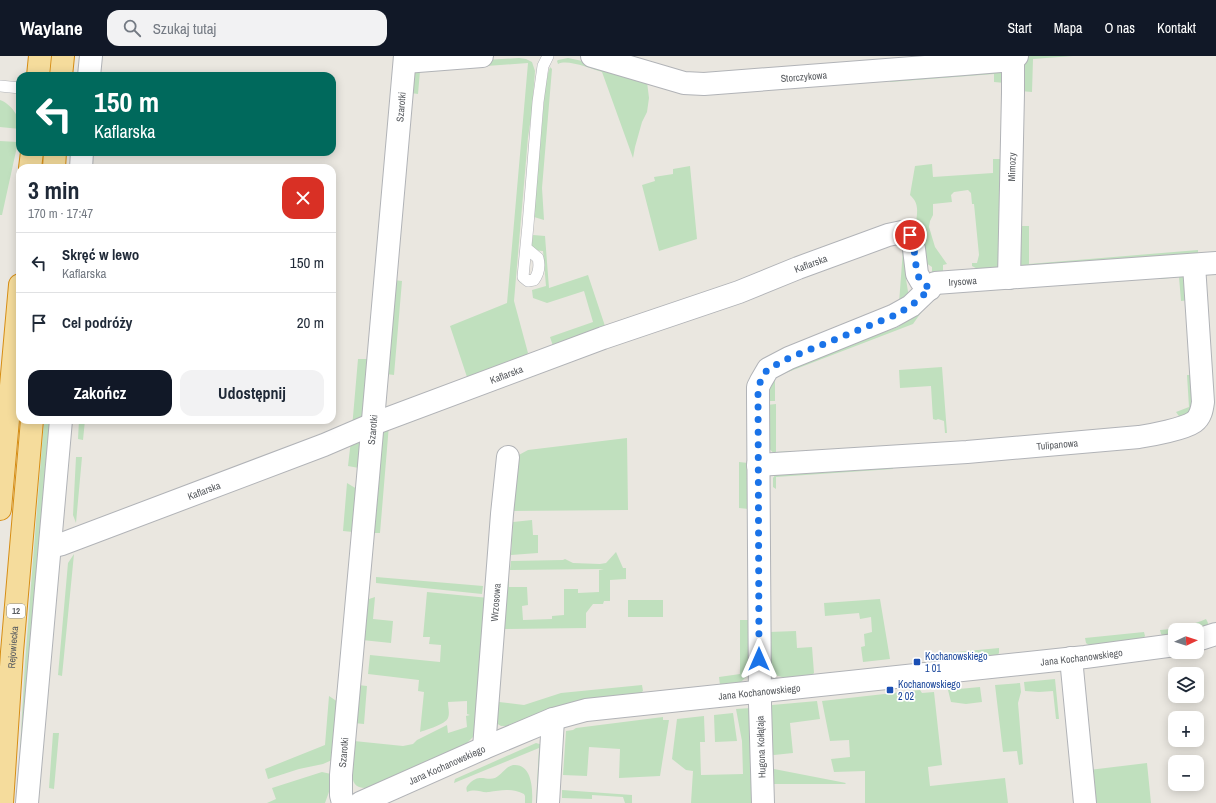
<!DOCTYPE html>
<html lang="pl">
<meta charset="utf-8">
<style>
:root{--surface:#fff;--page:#f2f2f3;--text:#1f2937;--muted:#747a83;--line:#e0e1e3;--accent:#111827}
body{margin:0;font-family:"Archivo Narrow",sans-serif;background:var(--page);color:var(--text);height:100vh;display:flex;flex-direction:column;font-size:15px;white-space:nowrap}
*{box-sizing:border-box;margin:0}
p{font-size:13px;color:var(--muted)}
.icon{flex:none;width:22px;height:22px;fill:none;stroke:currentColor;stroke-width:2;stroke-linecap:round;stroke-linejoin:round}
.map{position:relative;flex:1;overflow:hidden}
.details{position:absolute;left:16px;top:108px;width:320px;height:260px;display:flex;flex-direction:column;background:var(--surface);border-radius:12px;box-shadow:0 2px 10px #0003}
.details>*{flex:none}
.guide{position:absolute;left:16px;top:16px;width:320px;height:84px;border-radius:12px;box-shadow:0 2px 10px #0003;background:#00695c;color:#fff;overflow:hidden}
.needle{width:26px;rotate:86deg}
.fabs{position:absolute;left:1168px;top:567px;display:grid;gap:8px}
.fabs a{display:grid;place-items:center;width:36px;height:36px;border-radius:8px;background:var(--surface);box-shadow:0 2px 10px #0003;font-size:20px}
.pin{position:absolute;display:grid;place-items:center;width:34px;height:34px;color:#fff;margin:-17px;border:2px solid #fff;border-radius:50%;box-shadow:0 1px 4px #0007}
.me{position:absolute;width:44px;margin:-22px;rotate:0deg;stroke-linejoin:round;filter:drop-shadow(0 0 3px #0008)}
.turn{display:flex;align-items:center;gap:14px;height:84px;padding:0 12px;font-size:18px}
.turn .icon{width:52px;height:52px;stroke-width:2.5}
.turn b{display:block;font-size:28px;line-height:34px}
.round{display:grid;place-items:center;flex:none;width:42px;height:42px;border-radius:12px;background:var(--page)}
.head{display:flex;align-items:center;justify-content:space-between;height:68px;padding:0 12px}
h1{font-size:24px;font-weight:700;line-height:30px}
.cta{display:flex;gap:8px;margin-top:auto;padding:8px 12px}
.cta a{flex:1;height:46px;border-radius:12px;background:var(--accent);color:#fff;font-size:16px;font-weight:700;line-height:46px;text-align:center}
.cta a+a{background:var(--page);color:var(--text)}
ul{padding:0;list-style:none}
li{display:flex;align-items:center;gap:12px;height:60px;padding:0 12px;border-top:1px solid var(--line)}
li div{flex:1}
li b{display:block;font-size:15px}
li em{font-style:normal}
header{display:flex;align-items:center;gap:24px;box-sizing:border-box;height:56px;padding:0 20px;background:var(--accent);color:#fff}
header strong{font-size:19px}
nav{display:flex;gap:22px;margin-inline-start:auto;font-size:14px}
.search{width:280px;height:36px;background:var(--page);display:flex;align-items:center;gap:10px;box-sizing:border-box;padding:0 14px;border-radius:12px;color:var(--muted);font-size:15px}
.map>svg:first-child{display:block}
.green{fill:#c0e0be}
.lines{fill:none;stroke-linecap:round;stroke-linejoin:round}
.service-casing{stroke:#b1b3b7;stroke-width:12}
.minor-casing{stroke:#b1b3b7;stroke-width:24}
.tertiary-casing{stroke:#b1b3b7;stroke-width:24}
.trunk-casing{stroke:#d68d14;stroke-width:24}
.service{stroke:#fff;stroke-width:11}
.minor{stroke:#fff;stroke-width:22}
.tertiary{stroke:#fff;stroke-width:22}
.trunk{stroke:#f5dc9c;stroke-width:22}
.route{stroke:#1a73e8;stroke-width:7;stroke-dasharray:0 12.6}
.transit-dot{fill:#1a4fb4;stroke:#fff;stroke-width:1.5}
.labels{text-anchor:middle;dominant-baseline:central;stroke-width:3.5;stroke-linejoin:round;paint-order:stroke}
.shield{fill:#fff;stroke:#8b8d90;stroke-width:1}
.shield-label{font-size:9px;font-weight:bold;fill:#595c60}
.street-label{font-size:10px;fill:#595c60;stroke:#fff}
.transit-label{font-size:10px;fill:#164399;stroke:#fff;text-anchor:start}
</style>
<header>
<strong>Waylane</strong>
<div class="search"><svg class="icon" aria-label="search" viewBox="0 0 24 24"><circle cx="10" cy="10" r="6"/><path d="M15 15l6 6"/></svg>Szukaj tutaj</div>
<nav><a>Start</a><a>Mapa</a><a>O nas</a><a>Kontakt</a></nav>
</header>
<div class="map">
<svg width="1216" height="747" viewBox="0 0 1216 747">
<rect width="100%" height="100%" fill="#eae7e0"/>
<path class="green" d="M1029 0H1073L1033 3 1032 36 1020 35 1024 4Z
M519 2 526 3 532 6 535 15 532 56 528 81 514 245 528 297 517 309 469 327 450 270 507 247 528 7 420 15 418 38 411 37 413 16 469 5Z
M568 2 597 8 647 26 649 42 647 56 642 66 635 91 633 102 602 16C591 13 568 3 558 8L557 5 558 4Z
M550 11 552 13 542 132 544 164 534 161 545 33 548 17Z
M999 14 1003 18 1005 27 994 26V18L890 26 889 20Z
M0 44C11 48 20 60 20 73L0 71Z
M0 85 18 86 2 159H0Z
M993 103H1004L1001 206 994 215 985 217 972 210V207H977L979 199 974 148H972L971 137 968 134 954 136 951 139 952 146 933 148V159L930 165 929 171 935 191 947 208 943 209V220L933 222 932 216V211L923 205C921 195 917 184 916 174 915 160 922 150 910 139L915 110 932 108 933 121 993 117Z
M690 110 697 183 659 195 642 129 655 125 654 121 673 118V113Z
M1017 170H1029V208L1198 194V200L1020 212Z
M533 179 545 180 549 232 588 219 607 276 553 290 550 281 593 266 584 235 547 247 533 242 532 234 546 230 543 195 531 194Z
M904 180 907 213 906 223 909 242 899 247Z
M1160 217H1184L1190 244 1181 245 1179 221 1161 223Z
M394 224 402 225 394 319 386 318Z
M922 249 925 251 913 268 775 321V345H767L770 325 784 313 898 271 916 258Z
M358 303H368L363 367 352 372Z
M942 311 947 377H945L944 365 938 363 936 364 933 363 931 330 900 332 899 314Z
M1187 319H1195V355L1181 363 1176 356 1189 351Z
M776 348V396L795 395V401C783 401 776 402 768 391L767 349Z
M44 364H55L17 747 25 606Z
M79 364H85L83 384 78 383Z
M389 369 380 477H372L380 374Z
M627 382 628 454 510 455 515 401 528 394Z
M351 384H360L359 412 348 410Z
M76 401H82L76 467 73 459Z
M739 406 748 407 749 453 739 452Z
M892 407 893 413 776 421V433L773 431V422L775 419Z
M347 427 357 433 353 476 343 475Z
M532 464 533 479H538V497L511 499 513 466Z
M616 496 623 512H626V523L610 524V545H604L603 548H593L586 557V572L504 573 500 623 505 526 509 525V531H527L528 549 522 550 523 564 552 563V560L564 559V533H578V537L599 536V514L604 513 510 514 511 505 563 504 565 503 573 507 600 508 606 507Z
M74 498 62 620 58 619 68 507Z
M376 521 483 530 482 538 376 527Z
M427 536 489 542 475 675 473 681 465 689 368 732C350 733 352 721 353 707 353 700 354 692 354 685L403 690 413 688 417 684 447 669 448 677 467 671 466 660 470 659 467 658V645L448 646C448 651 450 657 448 662 446 668 426 674 420 676L424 636 418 635 419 624 368 618 370 599 440 606 441 589 429 588 430 581H423Z
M375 541 373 563 393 565 391 587 362 584 366 544Z
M880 543 890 603 863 606 861 591 865 590 864 578 872 576 871 561 860 563 859 557 825 560 824 547Z
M628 544H663V561H628Z
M1206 563 1208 567 1207 571 1196 574H1175V579L1164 581 1161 578 1160 574C1176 573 1192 569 1206 563Z
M740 564H750V614L749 618 741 626 720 629 719 621 740 618Z
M796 575 797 592 812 591 814 617 811 620 785 622 775 619 770 612 769 576Z
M1144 576 1145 580 1142 584 1090 590 1086 587 1085 582Z
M999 592V597L997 600 951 605 948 602 947 597Z
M1055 623 1059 663H1056L1053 635 1039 636 1025 635 1024 626Z
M1020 627 1021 636 1018 647 1023 708 1019 709 1017 695 1003 696 995 629Z
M358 629 367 630 364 668 354 667Z
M642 629 643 635 639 638 509 670H501L496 667 499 638V646L524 649 561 637Z
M980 631 982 646 966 648 951 646 948 634Z
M920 634 922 637 934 636 942 709 928 711 930 730 1005 722 1008 747H865V715L834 716 831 703 850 701 849 684 830 685 822 645Z
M329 640 338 646 332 704 323 708 299 713 268 723 265 713 325 689Z
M817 645 820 663 790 667 793 697 774 699 769 696V651L772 649Z
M751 652 756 747H691L693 715 686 714 672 703 677 663 704 660 705 686H700L701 719 743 718 742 685 736 653Z
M733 657 737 685 715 686 714 659Z
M663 661V664H669L660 720 619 722 620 693 589 691 587 720 563 719 566 675 573 674 576 672Z
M53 677H59L54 733 49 732Z
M536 687 543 689 540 747H536L539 692 454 727 455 723Z
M1147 707 1151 747H1089V714Z
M513 709C532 707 533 733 532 747H525V740L524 738C512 732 501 734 489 736 481 737 476 732 467 736 466 732 466 731 469 728 479 717 486 725 495 722 502 719 505 711 513 709Z
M774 713 846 727 845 728H774Z
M322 716 331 718 330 733 325 747H267L276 743 272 732Z
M562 734 632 739V747H625L623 741 592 739V743L562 742Z"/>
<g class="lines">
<defs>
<path id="service" d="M0 30 20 32
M526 192 538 202C540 210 539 217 534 224L528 225 523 221 528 169 538 46 543 10 548 0"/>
<g id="minor">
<path id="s1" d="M592 0 684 27 704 28 964 8 1013 4 1017 0"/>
<path d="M405 6 482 0"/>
<path d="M89 20 91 0"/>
<path d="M81 112 82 96"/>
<path id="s2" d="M1009 222 1013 37V0"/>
<path id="s3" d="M758 409 967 396 1139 381C1152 379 1184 373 1194 366 1201 361 1202 353 1203 346L1194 209"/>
<path id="s4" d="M50 491 62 488 324 389 373 368 603 282 739 236 798 212 888 179 902 176 910 179 914 193 917 218 921 225 930 233"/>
<path d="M1071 602 1085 747"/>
<path id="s5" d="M484 692 502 458 508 401"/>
<path d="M27 747 61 364"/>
<path id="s6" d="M343 747 341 739V719L368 421 405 0"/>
<path d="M548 747 553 663"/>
<path id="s7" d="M763 747 760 648 758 339V331L761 325 768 313 789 302 893 260 911 250 935 227 1216 207"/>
</g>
<g id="tertiary">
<path d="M1197 584 1216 578"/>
<path id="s8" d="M360 747 484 692 553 663 586 654 1085 601 1175 589"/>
</g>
<g id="trunk">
<path d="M38 20 40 0"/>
<path d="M61 20 63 0"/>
<path d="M30 112 32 96"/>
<path d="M54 112 55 96"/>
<path d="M0 453 20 229"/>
<path id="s9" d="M2 747 12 596 32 364"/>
</g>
</defs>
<use href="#service" class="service-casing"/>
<use href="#minor" class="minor-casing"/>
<use href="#tertiary" class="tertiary-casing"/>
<use href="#trunk" class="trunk-casing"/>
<use href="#service" class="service"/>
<use href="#minor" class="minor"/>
<use href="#tertiary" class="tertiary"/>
<use href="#trunk" class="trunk"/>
</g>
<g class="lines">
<path class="route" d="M759 603 758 331 764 318 768 313 789 302 893 260 911 250 930 233 921 225 917 218 914 193 910 179"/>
</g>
<g class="transit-dot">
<rect x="913" y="602" width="8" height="8" rx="2"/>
<rect x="886" y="630" width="8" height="8" rx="2"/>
</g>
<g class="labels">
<rect class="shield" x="7" y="548" width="18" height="14" rx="3"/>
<g class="shield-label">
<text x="16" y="555">12</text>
</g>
<g class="street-label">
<text stroke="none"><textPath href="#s1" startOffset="216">Storczykowa</textPath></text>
<text stroke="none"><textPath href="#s6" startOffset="699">Szarotki</textPath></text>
<text stroke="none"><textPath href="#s2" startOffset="111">Mimozy</textPath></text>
<text stroke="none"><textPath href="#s4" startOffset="812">Kaflarska</textPath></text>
<text stroke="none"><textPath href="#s7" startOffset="654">Irysowa</textPath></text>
<text stroke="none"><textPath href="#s4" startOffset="488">Kaflarska</textPath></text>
<text stroke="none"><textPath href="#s6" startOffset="375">Szarotki</textPath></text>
<text stroke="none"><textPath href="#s3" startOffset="300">Tulipanowa</textPath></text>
<text stroke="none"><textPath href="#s4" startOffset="164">Kaflarska</textPath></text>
<text stroke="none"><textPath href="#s5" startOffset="146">Wrzosowa</textPath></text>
<text stroke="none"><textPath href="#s9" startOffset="156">Rejowiecka</textPath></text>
<text stroke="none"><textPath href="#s8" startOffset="743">Jana Kochanowskiego</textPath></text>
<text stroke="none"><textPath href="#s8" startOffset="419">Jana Kochanowskiego</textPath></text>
<text transform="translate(761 691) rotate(-92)">Hugona Kołłątaja</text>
<text stroke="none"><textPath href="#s6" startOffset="51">Szarotki</textPath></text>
<text stroke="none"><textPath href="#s8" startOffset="95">Jana Kochanowskiego</textPath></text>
</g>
<g class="transit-label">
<text x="925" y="600">Kochanowskiego<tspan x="925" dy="12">1 01</tspan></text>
<text x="898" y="628">Kochanowskiego<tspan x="898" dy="12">2 02</tspan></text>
</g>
</g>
</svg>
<div class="fabs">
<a><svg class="needle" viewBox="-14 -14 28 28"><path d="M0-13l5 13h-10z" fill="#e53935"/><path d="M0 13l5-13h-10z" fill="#747a83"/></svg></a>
<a><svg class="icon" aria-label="layers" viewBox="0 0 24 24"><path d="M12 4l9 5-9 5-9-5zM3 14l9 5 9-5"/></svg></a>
<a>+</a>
<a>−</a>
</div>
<div class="pin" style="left:910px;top:179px;background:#d93025"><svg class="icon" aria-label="arrive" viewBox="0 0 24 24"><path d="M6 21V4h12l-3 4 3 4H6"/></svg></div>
<svg class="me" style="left:759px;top:603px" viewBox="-20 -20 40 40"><path d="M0-17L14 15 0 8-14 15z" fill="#1a73e8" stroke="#fff" stroke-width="4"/></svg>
<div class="guide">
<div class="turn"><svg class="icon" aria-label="left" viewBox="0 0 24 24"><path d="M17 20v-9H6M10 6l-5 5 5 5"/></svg><div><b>150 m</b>Kaflarska</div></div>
</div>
<section class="details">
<div class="head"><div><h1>3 min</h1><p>170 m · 17:47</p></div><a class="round" style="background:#d93025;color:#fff"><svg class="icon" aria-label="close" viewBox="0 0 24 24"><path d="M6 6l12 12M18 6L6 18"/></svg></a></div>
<ul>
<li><svg class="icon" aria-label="left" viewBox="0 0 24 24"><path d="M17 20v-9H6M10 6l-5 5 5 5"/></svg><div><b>Skręć w lewo</b><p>Kaflarska</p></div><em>150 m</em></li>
<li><svg class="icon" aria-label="arrive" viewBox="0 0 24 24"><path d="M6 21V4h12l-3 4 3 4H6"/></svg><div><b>Cel podróży</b></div><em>20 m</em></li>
</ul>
<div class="cta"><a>Zakończ</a><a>Udostępnij</a></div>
</section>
</div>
